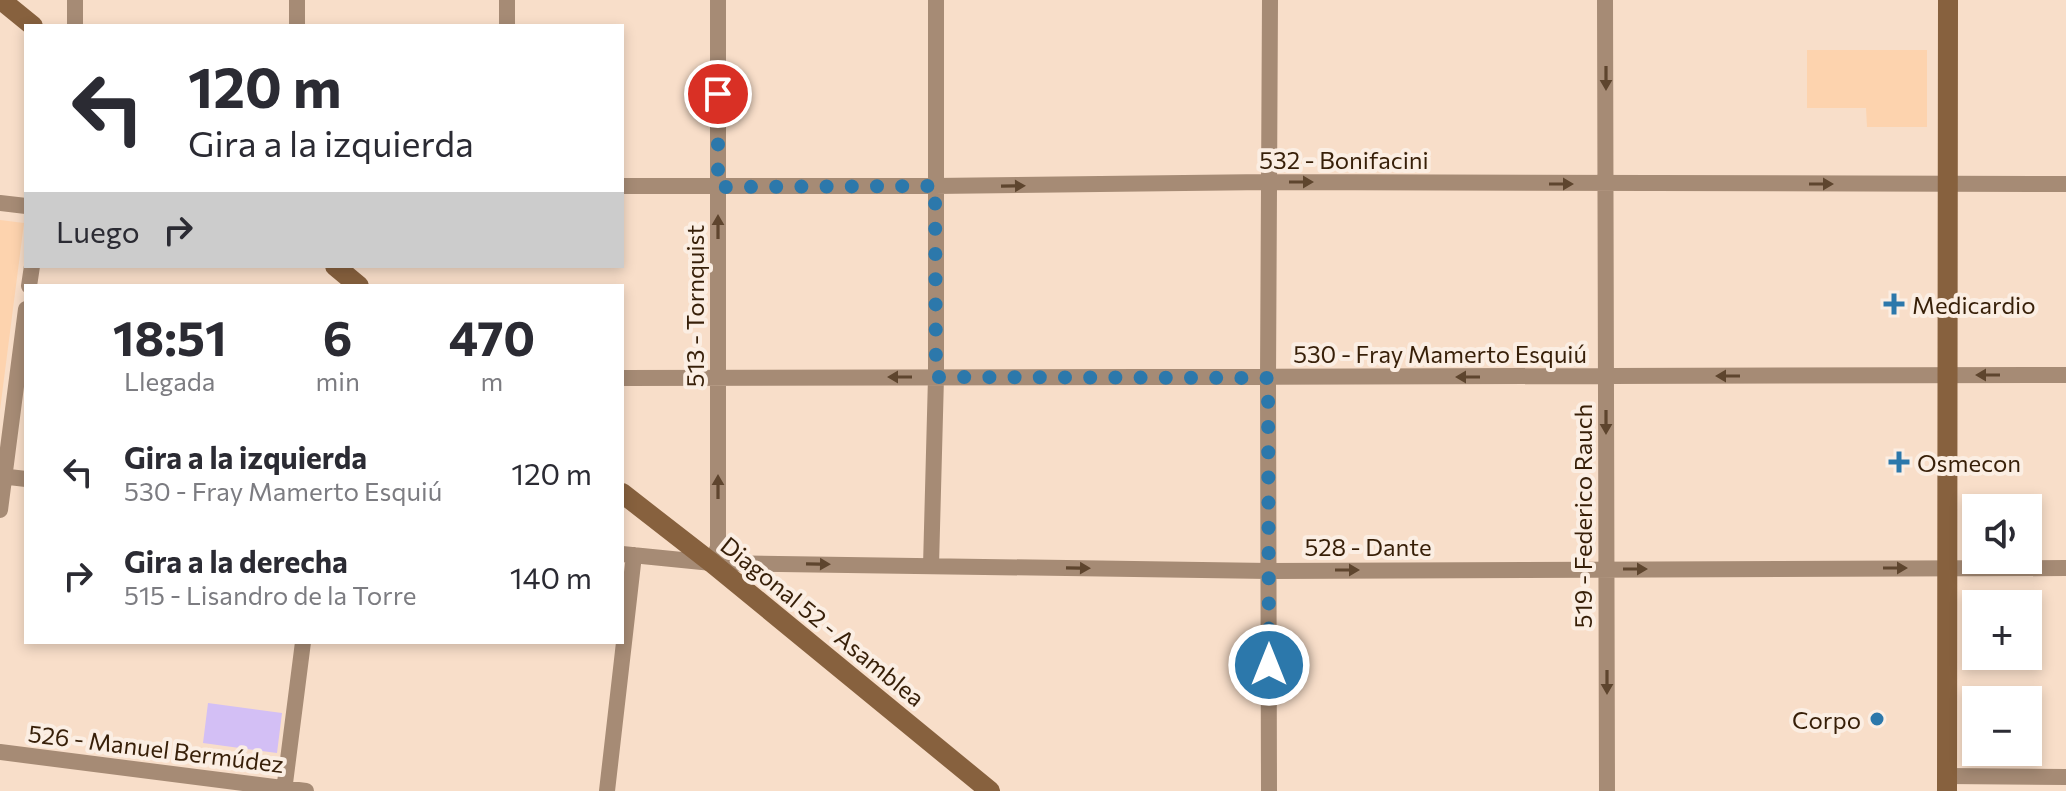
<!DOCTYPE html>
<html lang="es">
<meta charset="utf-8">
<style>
:root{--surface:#fff;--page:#f7f7f7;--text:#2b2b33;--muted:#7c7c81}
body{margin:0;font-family:Commissioner,sans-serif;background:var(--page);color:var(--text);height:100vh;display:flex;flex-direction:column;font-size:30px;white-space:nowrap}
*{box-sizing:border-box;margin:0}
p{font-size:26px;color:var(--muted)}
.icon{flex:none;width:44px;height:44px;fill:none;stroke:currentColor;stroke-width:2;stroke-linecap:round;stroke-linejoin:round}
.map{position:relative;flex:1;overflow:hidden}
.drawer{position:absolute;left:24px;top:284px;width:600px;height:360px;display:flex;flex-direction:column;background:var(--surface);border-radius:0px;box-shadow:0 4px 12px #0003}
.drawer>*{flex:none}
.banner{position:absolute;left:24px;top:24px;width:600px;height:244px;border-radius:0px;box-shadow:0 4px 12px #0003;background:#fff;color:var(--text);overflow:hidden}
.controls{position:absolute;left:1962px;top:494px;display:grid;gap:16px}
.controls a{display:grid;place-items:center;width:80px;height:80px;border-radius:0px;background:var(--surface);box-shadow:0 4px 12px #0003;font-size:40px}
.pin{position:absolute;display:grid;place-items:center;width:68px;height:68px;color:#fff;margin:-34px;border:4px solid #fff;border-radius:50%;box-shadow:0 2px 8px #0007}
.me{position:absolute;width:88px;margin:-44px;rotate:0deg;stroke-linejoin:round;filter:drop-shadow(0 0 6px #0008)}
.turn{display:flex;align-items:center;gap:28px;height:168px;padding:0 32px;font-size:36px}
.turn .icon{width:104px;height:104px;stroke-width:2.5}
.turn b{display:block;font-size:56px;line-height:68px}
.then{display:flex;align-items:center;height:76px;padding:0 32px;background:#0003;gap:16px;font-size:30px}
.eta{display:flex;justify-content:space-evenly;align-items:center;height:136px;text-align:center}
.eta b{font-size:48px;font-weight:700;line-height:56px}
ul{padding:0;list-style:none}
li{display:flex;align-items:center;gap:24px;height:104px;padding:0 32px}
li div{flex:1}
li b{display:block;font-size:30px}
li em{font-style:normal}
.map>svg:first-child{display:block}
.built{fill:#fdd3ae}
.green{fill:#d3bff5}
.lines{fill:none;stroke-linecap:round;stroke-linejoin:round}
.street{stroke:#a68b75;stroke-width:16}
.secondary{stroke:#87613e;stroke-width:20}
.oneway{fill:#5e452e}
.route{stroke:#2c78ab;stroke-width:14;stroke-dasharray:0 25.2}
.poi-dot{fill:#2c78ab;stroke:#fbeee3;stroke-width:3}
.labels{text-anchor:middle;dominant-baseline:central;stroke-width:8;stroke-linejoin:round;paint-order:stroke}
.street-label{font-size:24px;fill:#371f08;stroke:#fbeee3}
.poi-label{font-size:24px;fill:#371f08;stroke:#fbeee3;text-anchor:start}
</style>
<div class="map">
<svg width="2066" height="791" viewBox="0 0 2066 791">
<rect width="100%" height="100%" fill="#f8dec9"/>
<path class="built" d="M1807 50H1927V127H1867L1866 108H1807Z
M0 220 24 223 0 410Z"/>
<path class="green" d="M208 703 282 713 277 753 203 743Z"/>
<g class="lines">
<path class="street" d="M297 0V26
M1605 0 1607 791
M75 26V0
M507 26V0
M622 186H935L1268 182 2066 184
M0 203 26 206
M29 286 32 266
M622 378 2066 375
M0 476 26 479
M0 510 26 309
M622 554 712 563 1269 571 2066 568
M712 563 718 547V0
M931 566 936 377V0
M0 752 306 791
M1948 776 2066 777
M284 791 303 642
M607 791 634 555
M1269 791 1268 378 1270 0"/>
<path class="secondary" d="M1 0 33 26
M335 266 359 286
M622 493 712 563 990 791
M1947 791 1948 0"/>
</g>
<defs><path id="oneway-solid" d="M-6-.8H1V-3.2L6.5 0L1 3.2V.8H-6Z" transform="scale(2)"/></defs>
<g class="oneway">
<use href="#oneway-solid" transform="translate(1606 78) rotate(90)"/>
<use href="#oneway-solid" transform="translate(1301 182)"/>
<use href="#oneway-solid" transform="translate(1561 184)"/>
<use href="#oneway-solid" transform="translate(1821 184)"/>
<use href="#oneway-solid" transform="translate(1013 186) rotate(-1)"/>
<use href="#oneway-solid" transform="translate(718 227) rotate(-90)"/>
<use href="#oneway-solid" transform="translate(1988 375) rotate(-180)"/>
<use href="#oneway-solid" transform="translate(1728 376) rotate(180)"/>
<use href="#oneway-solid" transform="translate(900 377) rotate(180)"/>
<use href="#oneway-solid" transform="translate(1468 377) rotate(180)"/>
<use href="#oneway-solid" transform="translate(1606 422) rotate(90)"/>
<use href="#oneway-solid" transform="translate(718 487) rotate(-90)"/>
<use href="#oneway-solid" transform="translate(818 564) rotate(1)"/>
<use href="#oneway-solid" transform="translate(1078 568) rotate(1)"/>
<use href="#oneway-solid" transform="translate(1895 568)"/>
<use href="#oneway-solid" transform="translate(1635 569)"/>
<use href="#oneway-solid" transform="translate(1347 570)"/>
<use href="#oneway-solid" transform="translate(1607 682) rotate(90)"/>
</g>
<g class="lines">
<path class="route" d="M718 94V187L935 186 936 377 1268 378 1269 665"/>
</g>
<g class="poi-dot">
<path d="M1890 292h8v8h8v8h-8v8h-8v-8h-8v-8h8z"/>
<path d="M1895 450h8v8h8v8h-8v8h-8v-8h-8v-8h8z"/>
<circle cx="1877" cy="719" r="8"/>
</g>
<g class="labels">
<g class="street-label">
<text x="1344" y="159">532 - Bonifacini</text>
<text transform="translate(694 306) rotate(-90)">513 - Tornquist</text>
<text x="1440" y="353">530 - Fray Mamerto Esquiú</text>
<text transform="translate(1582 516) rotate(-90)">519 - Federico Rauch</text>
<text x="1368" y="546">528 - Dante</text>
<text transform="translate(823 621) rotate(39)">Diagonal 52 - Asamblea</text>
<text transform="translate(156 748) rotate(7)">526 - Manuel Bermúdez</text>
</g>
<g class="poi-label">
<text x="1912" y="304">Medicardio</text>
<text x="1917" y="462">Osmecon</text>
<text x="1861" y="719" text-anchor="end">Corpo</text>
</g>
</g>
</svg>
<div class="controls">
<a><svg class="icon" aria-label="sound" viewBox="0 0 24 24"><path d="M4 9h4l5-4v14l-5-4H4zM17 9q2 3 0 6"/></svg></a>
<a>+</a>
<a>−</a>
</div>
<div class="pin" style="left:718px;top:94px;background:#d93025"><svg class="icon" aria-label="arrive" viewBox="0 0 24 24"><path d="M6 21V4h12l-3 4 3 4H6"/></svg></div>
<svg class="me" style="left:1269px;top:665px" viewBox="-20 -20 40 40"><circle r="17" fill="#2c78ab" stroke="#fff" stroke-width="3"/><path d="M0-11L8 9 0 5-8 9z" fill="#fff"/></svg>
<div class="banner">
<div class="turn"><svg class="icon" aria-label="left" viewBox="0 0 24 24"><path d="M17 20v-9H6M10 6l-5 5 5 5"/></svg><div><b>120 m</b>Gira a la izquierda</div></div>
<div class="then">Luego<svg class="icon" aria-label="right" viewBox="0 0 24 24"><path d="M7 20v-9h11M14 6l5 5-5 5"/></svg></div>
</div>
<section class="drawer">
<div class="eta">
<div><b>18:51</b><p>Llegada</p></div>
<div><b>6</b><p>min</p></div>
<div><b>470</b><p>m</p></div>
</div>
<ul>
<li><svg class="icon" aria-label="left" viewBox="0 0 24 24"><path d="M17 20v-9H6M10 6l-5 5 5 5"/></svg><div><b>Gira a la izquierda</b><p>530 - Fray Mamerto Esquiú</p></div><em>120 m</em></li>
<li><svg class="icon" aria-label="right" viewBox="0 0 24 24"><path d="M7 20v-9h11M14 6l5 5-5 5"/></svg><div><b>Gira a la derecha</b><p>515 - Lisandro de la Torre</p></div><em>140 m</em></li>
</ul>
</section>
</div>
